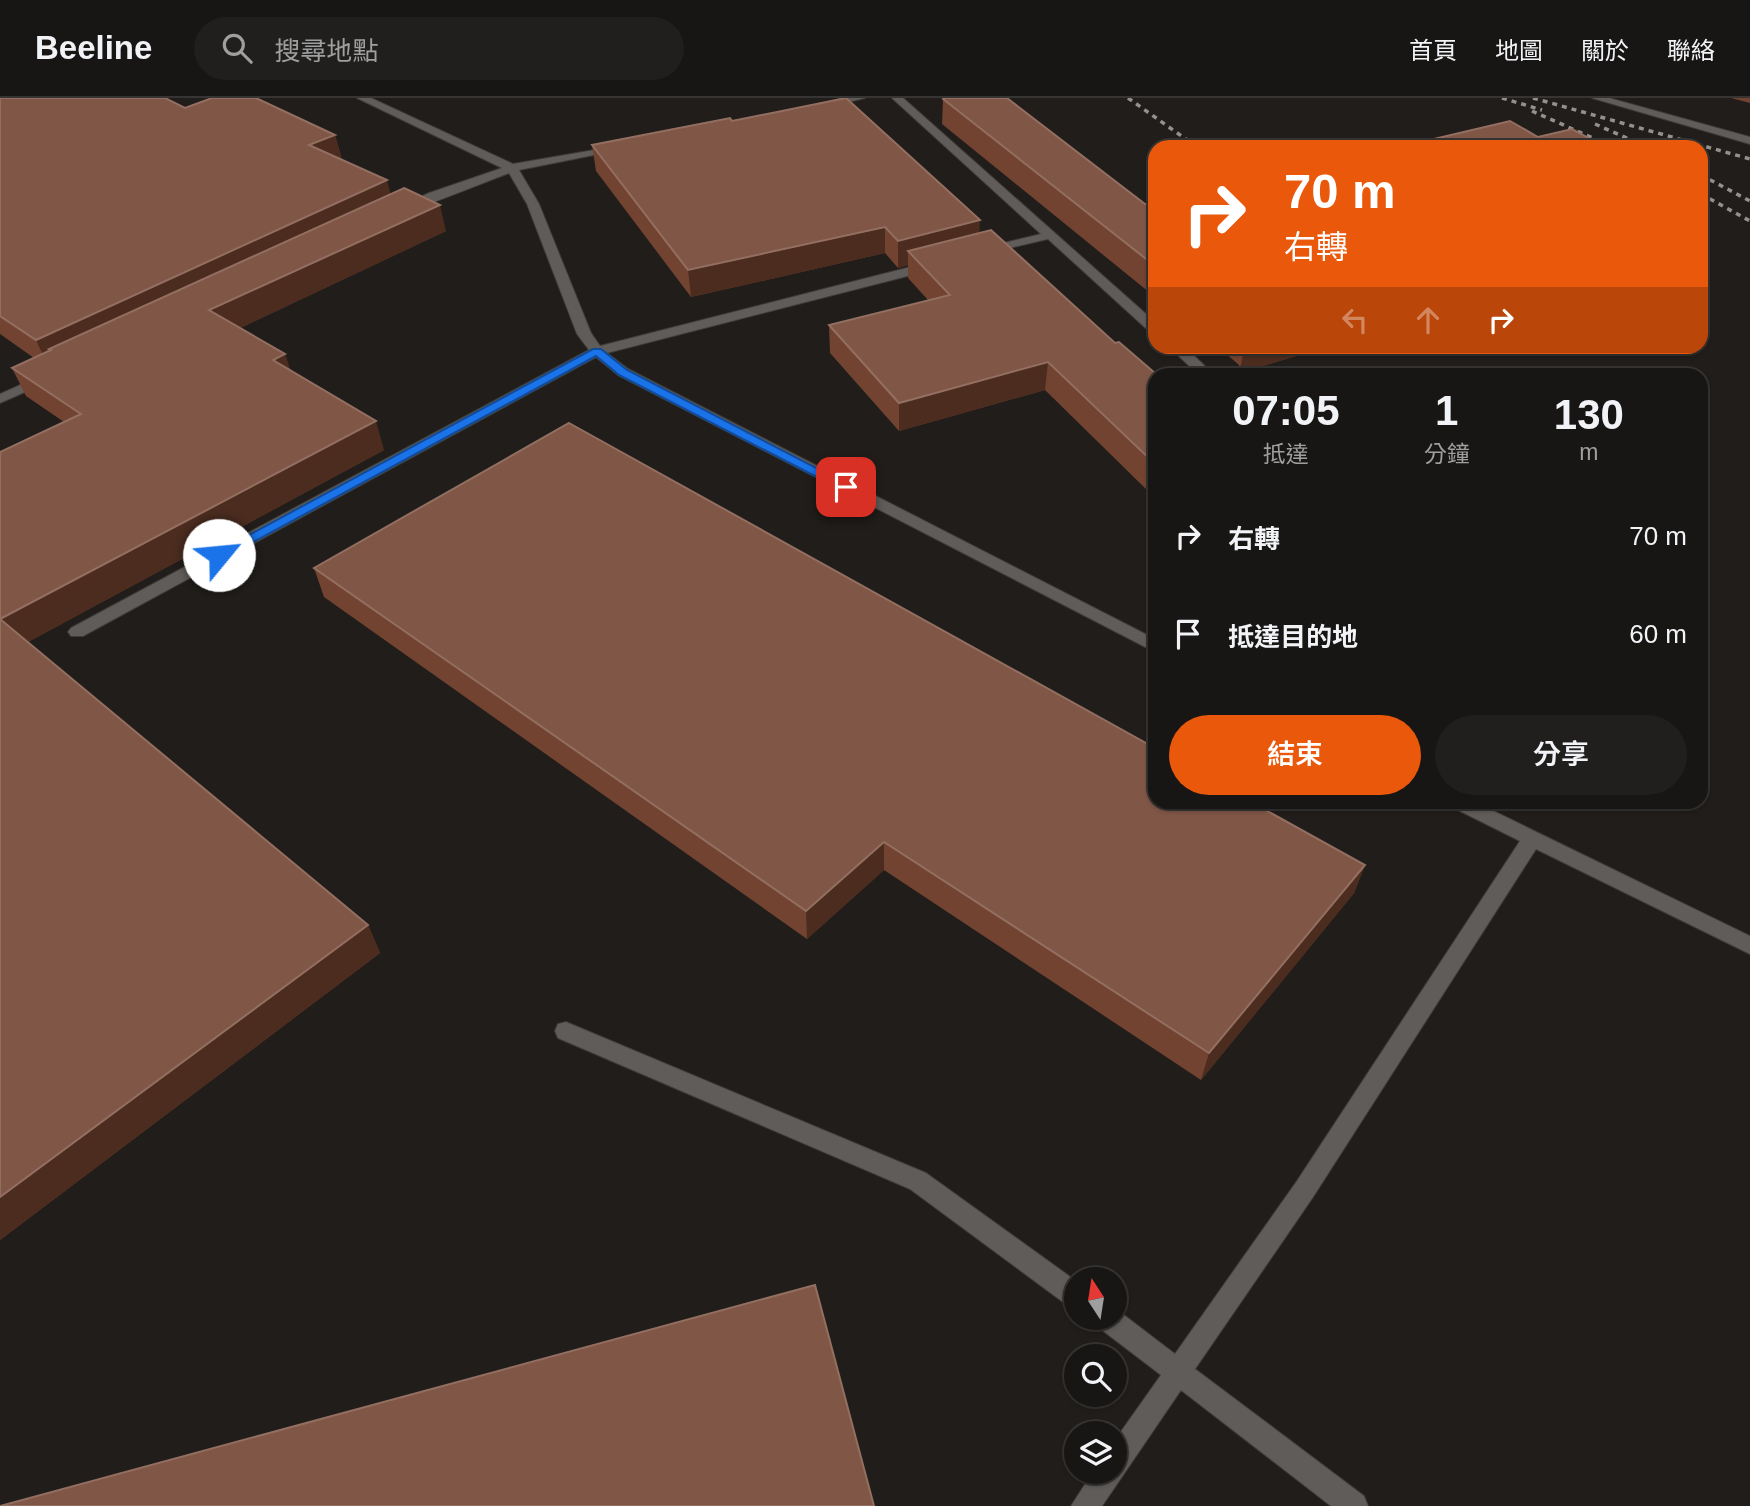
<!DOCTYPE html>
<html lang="zh-TW">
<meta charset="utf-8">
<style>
:root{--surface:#181614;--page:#211f1d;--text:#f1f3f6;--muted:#9f9fa0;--line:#363534;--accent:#ea580c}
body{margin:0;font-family:Arial,"Noto Sans TC",sans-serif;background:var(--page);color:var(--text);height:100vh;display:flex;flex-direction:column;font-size:26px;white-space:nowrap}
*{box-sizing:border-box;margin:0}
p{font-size:23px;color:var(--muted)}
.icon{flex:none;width:38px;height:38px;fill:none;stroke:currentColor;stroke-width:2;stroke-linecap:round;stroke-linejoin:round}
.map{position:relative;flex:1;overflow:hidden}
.details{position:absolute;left:1148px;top:270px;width:560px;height:441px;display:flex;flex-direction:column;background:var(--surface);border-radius:21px;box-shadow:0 2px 5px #0004,0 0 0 2px var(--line)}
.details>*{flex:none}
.hud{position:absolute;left:1148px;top:42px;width:560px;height:214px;border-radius:21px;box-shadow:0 2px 5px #0004,0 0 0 2px var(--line);background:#ea580c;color:#fff;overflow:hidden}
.needle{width:46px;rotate:348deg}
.fabs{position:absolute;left:1064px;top:1169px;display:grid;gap:14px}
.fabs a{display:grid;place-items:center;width:63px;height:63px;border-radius:50%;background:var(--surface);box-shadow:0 2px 5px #0004,0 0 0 2px var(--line);font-size:35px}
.pin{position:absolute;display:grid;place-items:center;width:60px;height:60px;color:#fff;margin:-30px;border-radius:14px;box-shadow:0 4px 10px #0006}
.me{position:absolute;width:77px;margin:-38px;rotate:62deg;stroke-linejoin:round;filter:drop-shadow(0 0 5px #0008)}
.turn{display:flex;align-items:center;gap:24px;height:147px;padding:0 21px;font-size:32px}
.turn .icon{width:91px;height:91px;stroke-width:2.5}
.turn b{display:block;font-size:49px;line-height:60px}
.lanes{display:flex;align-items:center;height:66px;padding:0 21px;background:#0003;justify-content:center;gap:35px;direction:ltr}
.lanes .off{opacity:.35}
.eta{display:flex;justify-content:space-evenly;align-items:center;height:119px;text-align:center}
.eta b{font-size:42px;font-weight:600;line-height:49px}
.cta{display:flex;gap:14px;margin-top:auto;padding:14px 21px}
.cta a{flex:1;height:80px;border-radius:42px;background:var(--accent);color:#fff;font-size:28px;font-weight:600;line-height:80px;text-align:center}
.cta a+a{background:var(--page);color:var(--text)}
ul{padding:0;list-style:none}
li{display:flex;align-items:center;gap:21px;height:98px;padding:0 21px}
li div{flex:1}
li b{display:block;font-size:26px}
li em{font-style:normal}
header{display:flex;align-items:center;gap:42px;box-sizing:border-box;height:98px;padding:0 35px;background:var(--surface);border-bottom:2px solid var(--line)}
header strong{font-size:33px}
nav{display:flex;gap:38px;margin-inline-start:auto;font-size:24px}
.search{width:490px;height:63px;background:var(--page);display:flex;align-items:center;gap:18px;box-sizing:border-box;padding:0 24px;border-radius:38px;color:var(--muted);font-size:26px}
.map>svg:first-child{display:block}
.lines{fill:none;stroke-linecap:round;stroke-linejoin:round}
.service-casing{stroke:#3e3b39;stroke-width:2}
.service{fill:#605c59;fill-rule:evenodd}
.rail{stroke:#93908e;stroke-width:3.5;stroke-dasharray:5 5;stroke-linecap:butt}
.wall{fill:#724331}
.shaded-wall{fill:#4b2c1f}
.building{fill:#805646;stroke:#936f61;stroke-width:2}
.route{fill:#1a73e8;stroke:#114b97;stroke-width:2}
</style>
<header>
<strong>Beeline</strong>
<div class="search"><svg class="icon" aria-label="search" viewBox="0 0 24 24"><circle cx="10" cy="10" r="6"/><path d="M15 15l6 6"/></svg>搜尋地點</div>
<nav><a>首頁</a><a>地圖</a><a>關於</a><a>聯絡</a></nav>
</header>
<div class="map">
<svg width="1750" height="1408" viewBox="0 0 1750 1408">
<rect width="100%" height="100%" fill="#201d1a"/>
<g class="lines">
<defs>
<path id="service" d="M357 0H371L513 66 623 47 625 49 619 52 519 72 539 106 591 235 600 248 934 163 939 164V170L607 255 628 271 1155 541V554L618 277 596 259 83 538H71L68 534 71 530 589 252 577 236 527 106 509 75C493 81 407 116 399 115V109L429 95 502 70Z
M843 0H865L823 10 818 7Z
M892 0H903L1155 224V235L1150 234 1048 141 979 157V151L1041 136Z
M1592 0H1609L1750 39V46Z
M1168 248H1184L1213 276H1198Z
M47 275 52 276V282L0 305V296Z
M1450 704H1475L1750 838V856L1536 751 1313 1099 1195 1271 1364 1398 1368 1408H1331L1181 1292 1102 1408H1071L1093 1374H1115V1342L1161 1277 1098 1229 1094 1220H1115L1116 1211 1175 1256 1297 1083 1520 743 1452 709Z
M566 924 926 1075 1076 1183V1210L1067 1207 910 1091 558 940 555 933 558 926Z"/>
</defs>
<use href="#service" class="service-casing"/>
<use href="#service" class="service"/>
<path class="rail" d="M1128 0 1197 49
M1502 0 1542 12
M1533 0 1750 61
M1532 13 1613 49
M1595 26 1647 49
M1701 77 1750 103
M1701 96 1750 123"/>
</g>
<path class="wall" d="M0 0 185 10 335 37 342 62 446 133 240 230 285 256 290 272 384 352 28 544 368 827 380 855 0 1142V354L64 324 26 298 12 270 34 260 0 236Z
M1731 0H1750V5Z
M943 1 1145 106H1155V199L942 26Z
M732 23 979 135 1155 276V394L1150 395 1045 292 899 333 830 255 829 227 928 202 908 180V167L898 170 885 155 691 199 596 73 592 47Z
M1217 248H1311L1310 254 1239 275V267Z
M314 470 1365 767 1354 795 1201 982 884 772 807 841 324 499Z"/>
<path class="shaded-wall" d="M335 37 342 63 309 47Z
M387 82 394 109 51 252 49 251 56 267 49 270 36 242Z
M440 107 446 133 219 240 209 212Z
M980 122 979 149 908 153V167L898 170V143Z
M885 129V155L691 199 688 172Z
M1245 248H1311L1310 254 1239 275Z
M285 256 294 284 273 262Z
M1048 264 1045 292 899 333V305Z
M376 323 384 352 17 550 0 521Z
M1155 366V394L1150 395 1154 367Z
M884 744V772L807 841 806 813Z
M1365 767 1354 795 1201 982 1209 955Z
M368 827 380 855 0 1142V1099Z"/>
<path class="building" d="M0 0H165L185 10 212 0H256L335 37 309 47 387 82 36 242 0 218Z
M846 0 980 122 898 143 885 129 688 172 592 47 730 20 732 23Z
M944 0H1007L1145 106H1155V168L943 1Z
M1510 23 1538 39 1572 31 1605 49H1400Z
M404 90 440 107 209 212 285 256 273 262 376 323 0 521V354L81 316 12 270 51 252 49 251Z
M991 132 1115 245 1119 244 1156 276 1155 366 1048 264 899 305 829 227 950 197 908 153Z
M569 325 1155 650V704H1251L1365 767 1209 955 884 744 806 813 314 470Z
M0 521 368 827 0 1099Z
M815 1187 874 1408H0Z"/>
<path class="route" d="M593 251H601L627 272 853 389 846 393 842 392 619 277 596 258 224 460 219 462 212 457Z"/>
</svg>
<div class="fabs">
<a><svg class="needle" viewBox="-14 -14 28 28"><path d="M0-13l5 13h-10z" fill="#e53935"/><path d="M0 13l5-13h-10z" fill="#9f9fa0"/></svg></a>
<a><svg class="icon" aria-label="search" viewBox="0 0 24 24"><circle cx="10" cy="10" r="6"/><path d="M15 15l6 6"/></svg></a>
<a><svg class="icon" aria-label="layers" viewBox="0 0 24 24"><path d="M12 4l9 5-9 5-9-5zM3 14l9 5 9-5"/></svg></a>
</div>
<div class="pin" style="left:846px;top:389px;background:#d93025"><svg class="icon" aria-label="arrive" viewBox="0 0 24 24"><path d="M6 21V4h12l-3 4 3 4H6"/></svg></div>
<svg class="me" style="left:219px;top:457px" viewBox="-20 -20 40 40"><circle r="19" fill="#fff"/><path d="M0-13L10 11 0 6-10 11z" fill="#1a73e8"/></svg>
<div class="hud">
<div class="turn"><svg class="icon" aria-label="right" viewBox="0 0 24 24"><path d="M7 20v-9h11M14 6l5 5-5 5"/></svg><div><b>70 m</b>右轉</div></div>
<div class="lanes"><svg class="icon off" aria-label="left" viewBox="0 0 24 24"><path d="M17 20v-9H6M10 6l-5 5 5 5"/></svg><svg class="icon off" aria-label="ahead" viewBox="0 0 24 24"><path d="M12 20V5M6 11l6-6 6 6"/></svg><svg class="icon" aria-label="right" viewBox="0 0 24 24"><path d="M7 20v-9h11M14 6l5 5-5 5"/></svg></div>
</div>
<section class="details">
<div class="eta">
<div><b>07:05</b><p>抵達</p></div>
<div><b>1</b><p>分鐘</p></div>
<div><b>130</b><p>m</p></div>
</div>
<ul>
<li><svg class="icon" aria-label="right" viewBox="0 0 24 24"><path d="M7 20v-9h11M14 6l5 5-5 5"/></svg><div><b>右轉</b></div><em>70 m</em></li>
<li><svg class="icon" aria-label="arrive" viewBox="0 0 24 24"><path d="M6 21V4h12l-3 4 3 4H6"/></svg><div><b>抵達目的地</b></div><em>60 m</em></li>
</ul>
<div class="cta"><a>結束</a><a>分享</a></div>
</section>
</div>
